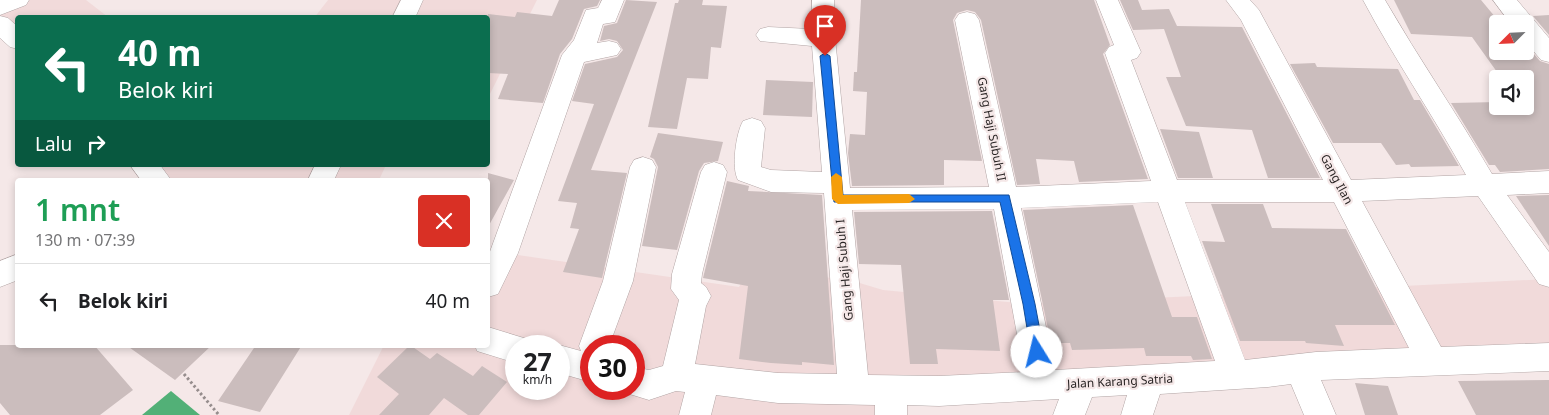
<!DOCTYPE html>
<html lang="id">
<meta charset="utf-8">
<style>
:root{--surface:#fff;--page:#f6f6f6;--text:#202124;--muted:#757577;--line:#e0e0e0}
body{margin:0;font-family:"Noto Sans",sans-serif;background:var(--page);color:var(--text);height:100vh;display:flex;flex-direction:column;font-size:19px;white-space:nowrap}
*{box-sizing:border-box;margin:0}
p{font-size:16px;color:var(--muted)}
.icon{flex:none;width:28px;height:28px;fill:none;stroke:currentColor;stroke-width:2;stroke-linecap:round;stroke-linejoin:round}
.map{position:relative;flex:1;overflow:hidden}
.details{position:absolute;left:15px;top:178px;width:475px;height:170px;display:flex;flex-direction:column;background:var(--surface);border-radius:5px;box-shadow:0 2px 8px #0003}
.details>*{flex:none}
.hud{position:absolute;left:15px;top:15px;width:475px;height:152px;border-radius:5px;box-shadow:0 2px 8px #0003;background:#0b6e4f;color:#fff;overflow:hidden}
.needle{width:32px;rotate:246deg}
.controls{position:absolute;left:1489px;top:15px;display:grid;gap:10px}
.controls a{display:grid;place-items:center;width:45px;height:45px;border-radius:5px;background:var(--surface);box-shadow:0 2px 8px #0003;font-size:25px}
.speed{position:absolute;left:505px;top:335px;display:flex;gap:10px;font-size:25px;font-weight:700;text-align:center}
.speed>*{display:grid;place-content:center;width:65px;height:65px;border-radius:50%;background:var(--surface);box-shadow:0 2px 8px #0003;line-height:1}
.speed small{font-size:12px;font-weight:400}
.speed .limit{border:8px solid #d22;background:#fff;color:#111}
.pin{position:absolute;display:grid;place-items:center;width:42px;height:42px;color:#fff;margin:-51px -21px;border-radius:50% 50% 50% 0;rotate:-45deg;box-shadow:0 0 5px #0007}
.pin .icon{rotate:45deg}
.me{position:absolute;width:55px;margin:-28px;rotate:351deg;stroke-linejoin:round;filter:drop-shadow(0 0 4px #0008)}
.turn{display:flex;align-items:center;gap:18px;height:105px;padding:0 20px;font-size:22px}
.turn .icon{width:65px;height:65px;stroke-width:2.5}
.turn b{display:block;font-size:35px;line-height:42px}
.then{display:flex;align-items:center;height:48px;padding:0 20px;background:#0003;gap:10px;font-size:19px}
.round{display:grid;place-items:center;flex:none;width:52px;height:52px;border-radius:5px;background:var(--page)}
.headline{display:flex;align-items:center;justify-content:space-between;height:85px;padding:0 20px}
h1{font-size:30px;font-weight:600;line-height:38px;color:#1e9e55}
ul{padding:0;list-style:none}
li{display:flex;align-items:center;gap:15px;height:75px;padding:0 20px;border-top:1px solid var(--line)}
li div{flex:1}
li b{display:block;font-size:19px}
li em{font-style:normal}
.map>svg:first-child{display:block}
.built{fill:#f1dada;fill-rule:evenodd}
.water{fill:#52b077}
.building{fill:#cbbdbd}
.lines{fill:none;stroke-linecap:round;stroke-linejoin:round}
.minor-casing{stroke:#b1a4a4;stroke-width:1}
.path{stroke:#968d8d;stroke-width:3;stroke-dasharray:2.5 2.5;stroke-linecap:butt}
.minor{fill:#fff;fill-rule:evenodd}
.route{fill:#1a73e8;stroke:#114b97}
.slow{fill:#f59e0b}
.labels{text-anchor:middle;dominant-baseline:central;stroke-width:4.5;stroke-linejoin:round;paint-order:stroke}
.street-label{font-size:12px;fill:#2b2626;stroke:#f5e8e8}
</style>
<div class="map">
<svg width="1549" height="415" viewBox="0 0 1549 415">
<rect width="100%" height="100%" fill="#f5e8e8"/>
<path class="built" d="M0 0H86L108 17 18 18 17 41 0 24Z
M328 0H537L490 94H488V18H314Z
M143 165H386L379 180H158Z
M504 253 739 287 745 276 843 278 883 290 1029 304 1549 279V357L892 391 891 415H349L384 345H488V290ZM516 346H559V389H516ZM591 346H634V389H591Z"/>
<path class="water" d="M171 391 200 415H142Z"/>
<path class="building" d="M559 0H600L597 6 584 9 572 39 560 54 543 103 498 99 508 74 488 73V14L515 17 517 12 552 16Z
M626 0 657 2 591 170 627 173 602 278 563 272 579 229 570 228 577 203 558 201 594 104 572 101 585 64 617 57 623 50 617 41 609 39 600 41 604 26 617 23Z
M679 0H703L702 5 727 6 721 48 711 47 708 79 687 78 677 129 648 127 675 3H678Z
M861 0H1094L1110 45 1103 54 1148 179 1079 182 1074 161 1036 159 1040 184 1017 185 981 20 975 12 967 10 957 13 953 20 982 161 944 160V185L852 186 848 153 850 134 865 135 867 92 853 91 854 72H857Z
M1120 0H1138L1142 10 1169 9 1177 26 1242 27 1320 178H1268L1252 130 1186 126 1166 77H1181L1164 29 1133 30Z
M1394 0H1481L1496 18 1504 17 1508 24H1498V51H1525V44L1540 61 1549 64V169L1500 172 1495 165H1489L1451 103 1498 102V106H1525V79H1502L1472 37 1411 34Z
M1549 15V35L1533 16Z
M1315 63 1317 67 1398 69 1414 100H1420L1459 166 1411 167 1409 164 1396 165 1381 143H1333L1290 64Z
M766 80 813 82 812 117 763 115Z
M1160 129 1199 132 1213 178H1178Z
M658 133 723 142 718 161 704 163 699 171 677 250 642 246 658 167 654 159 650 157Z
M488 173 514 180 488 227Z
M727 181 749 186 748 191 822 195 834 365 802 362V365L771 363 739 359 748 286 703 278Z
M1549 195V246L1516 196Z
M1211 204H1263L1272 228 1346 229 1395 325H1335L1344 346 1306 343 1305 341H1240L1202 241 1225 242Z
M1133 205 1172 317H1197L1212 359 1193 360 1191 356H1146L1144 348 1072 350 1070 343H1051L1023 210Z
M992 211 1009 300H993L1000 351 936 349 938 364H910L901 265 859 264 854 212Z
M0 345H94L133 390 100 415H10L0 403Z
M126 345H212L175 380Z
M256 345H302L260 412 218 401Z
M410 345 430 359 437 353 473 376 482 366 507 382 479 415H468L444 398 429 415H379L399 394 377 377Z
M1549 380V415H1476L1458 381Z
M1355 383 1388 386 1398 415H1365Z"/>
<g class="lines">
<defs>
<path id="minor" d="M0 0H29L26 5 0 15Z
M401 0H423L415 18H392Z
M602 0H624L615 22 603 24 597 43 609 41 617 43 621 49 617 55 584 62 518 253 498 294 488 297V257L562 55 574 40 586 10 598 8Z
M812 0H834L835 38 850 188 989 187 955 20 959 14 967 12 975 14 979 20 1016 187 1151 181 1105 53 1109 47 1114 45 1096 0H1118L1141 52 1137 58 1131 60 1177 180H1323L1241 20 1226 0H1250L1259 10 1351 180 1466 175C1433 115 1395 60 1363 0H1385C1419 59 1458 115 1492 174L1549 171V193L1507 195 1549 252V287L1539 284 1478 196 1362 201 1441 347 1549 343V371L1321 380 1336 415H1304L1291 384 1268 387 1160 394 1153 415H1121L1127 395 1092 397 1085 415H1053L1059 399 939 406 907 405V415H875V405L778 403 716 395 711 415H679L685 392 676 391 649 400 623 392 621 389H634V367L649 370 663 366 679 300 671 289 672 274 701 172 705 165 714 162 723 165 727 172 702 274 701 283 706 287 711 296 706 306 695 364 778 373 837 374 824 193 771 192 738 180C731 168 736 133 743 121L752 118 761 121 765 128 761 167 771 170 822 172 812 46 760 41 756 35 760 29 768 27 811 29ZM1158 202 1215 361 1055 370 1021 208ZM1185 202H1334L1409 348 1316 352 1245 360ZM994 209 1024 372 939 376 868 375 852 210Z
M1493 0H1517L1549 38V62L1541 60 1525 41V24H1511Z
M0 16 8 18 18 27V49L10 47 0 38Z
M643 157 652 160 656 167 633 281 609 346H591V382L559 373V346H555L559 345 581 351 579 346 603 281 630 167 634 160Z
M130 165H160L171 180H141Z
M315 165H341L334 180H308Z
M18 254V280L0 287V261Z
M488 327 527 339 530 346H516V363L477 351 475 345H488Z"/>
</defs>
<use href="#minor" class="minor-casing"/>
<path class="path" d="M184 374 219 415"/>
<use href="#minor" class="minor"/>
</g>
<path class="route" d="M825 53 830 56 843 195H1009L1035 304 1044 352 1042 357H1033L1031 352 1023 304 1000 202H834L820 56Z"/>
<path class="slow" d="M836 173 842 177 843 195 909 194 915 199 909 203 838 204 832 199 831 177Z"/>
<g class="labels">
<g class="street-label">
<text transform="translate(992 129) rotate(79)">Gang Haji Subuh II</text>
<text transform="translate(1337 179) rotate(62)">Gang Ilan</text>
<text transform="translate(844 270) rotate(-95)">Gang Haji Subuh I</text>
<text transform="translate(1120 381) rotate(-3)">Jalan Karang Satria</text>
</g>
</g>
</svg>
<div class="controls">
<a><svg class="needle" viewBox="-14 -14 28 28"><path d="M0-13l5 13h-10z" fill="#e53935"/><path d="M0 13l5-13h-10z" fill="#757577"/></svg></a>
<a><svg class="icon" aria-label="sound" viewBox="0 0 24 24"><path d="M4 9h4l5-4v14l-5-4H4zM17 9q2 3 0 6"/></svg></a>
</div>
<div class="speed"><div>27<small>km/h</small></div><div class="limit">30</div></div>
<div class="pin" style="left:825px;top:56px;background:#d93025"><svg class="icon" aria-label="arrive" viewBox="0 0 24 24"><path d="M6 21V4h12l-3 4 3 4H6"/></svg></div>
<svg class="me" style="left:1037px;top:352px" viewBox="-20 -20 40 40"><circle r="19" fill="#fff"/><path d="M0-13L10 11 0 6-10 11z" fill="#1a73e8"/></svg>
<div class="hud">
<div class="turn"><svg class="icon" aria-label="left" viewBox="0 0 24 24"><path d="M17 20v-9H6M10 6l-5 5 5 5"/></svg><div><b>40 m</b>Belok kiri</div></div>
<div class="then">Lalu<svg class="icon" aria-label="right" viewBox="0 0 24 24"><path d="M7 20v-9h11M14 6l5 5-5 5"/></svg></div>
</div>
<section class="details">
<div class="headline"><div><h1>1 mnt</h1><p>130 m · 07:39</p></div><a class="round" style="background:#d93025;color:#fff"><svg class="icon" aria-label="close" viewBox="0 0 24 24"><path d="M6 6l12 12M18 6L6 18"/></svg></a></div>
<ul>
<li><svg class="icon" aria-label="left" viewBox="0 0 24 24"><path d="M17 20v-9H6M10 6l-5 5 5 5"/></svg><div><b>Belok kiri</b></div><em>40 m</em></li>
</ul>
</section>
</div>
